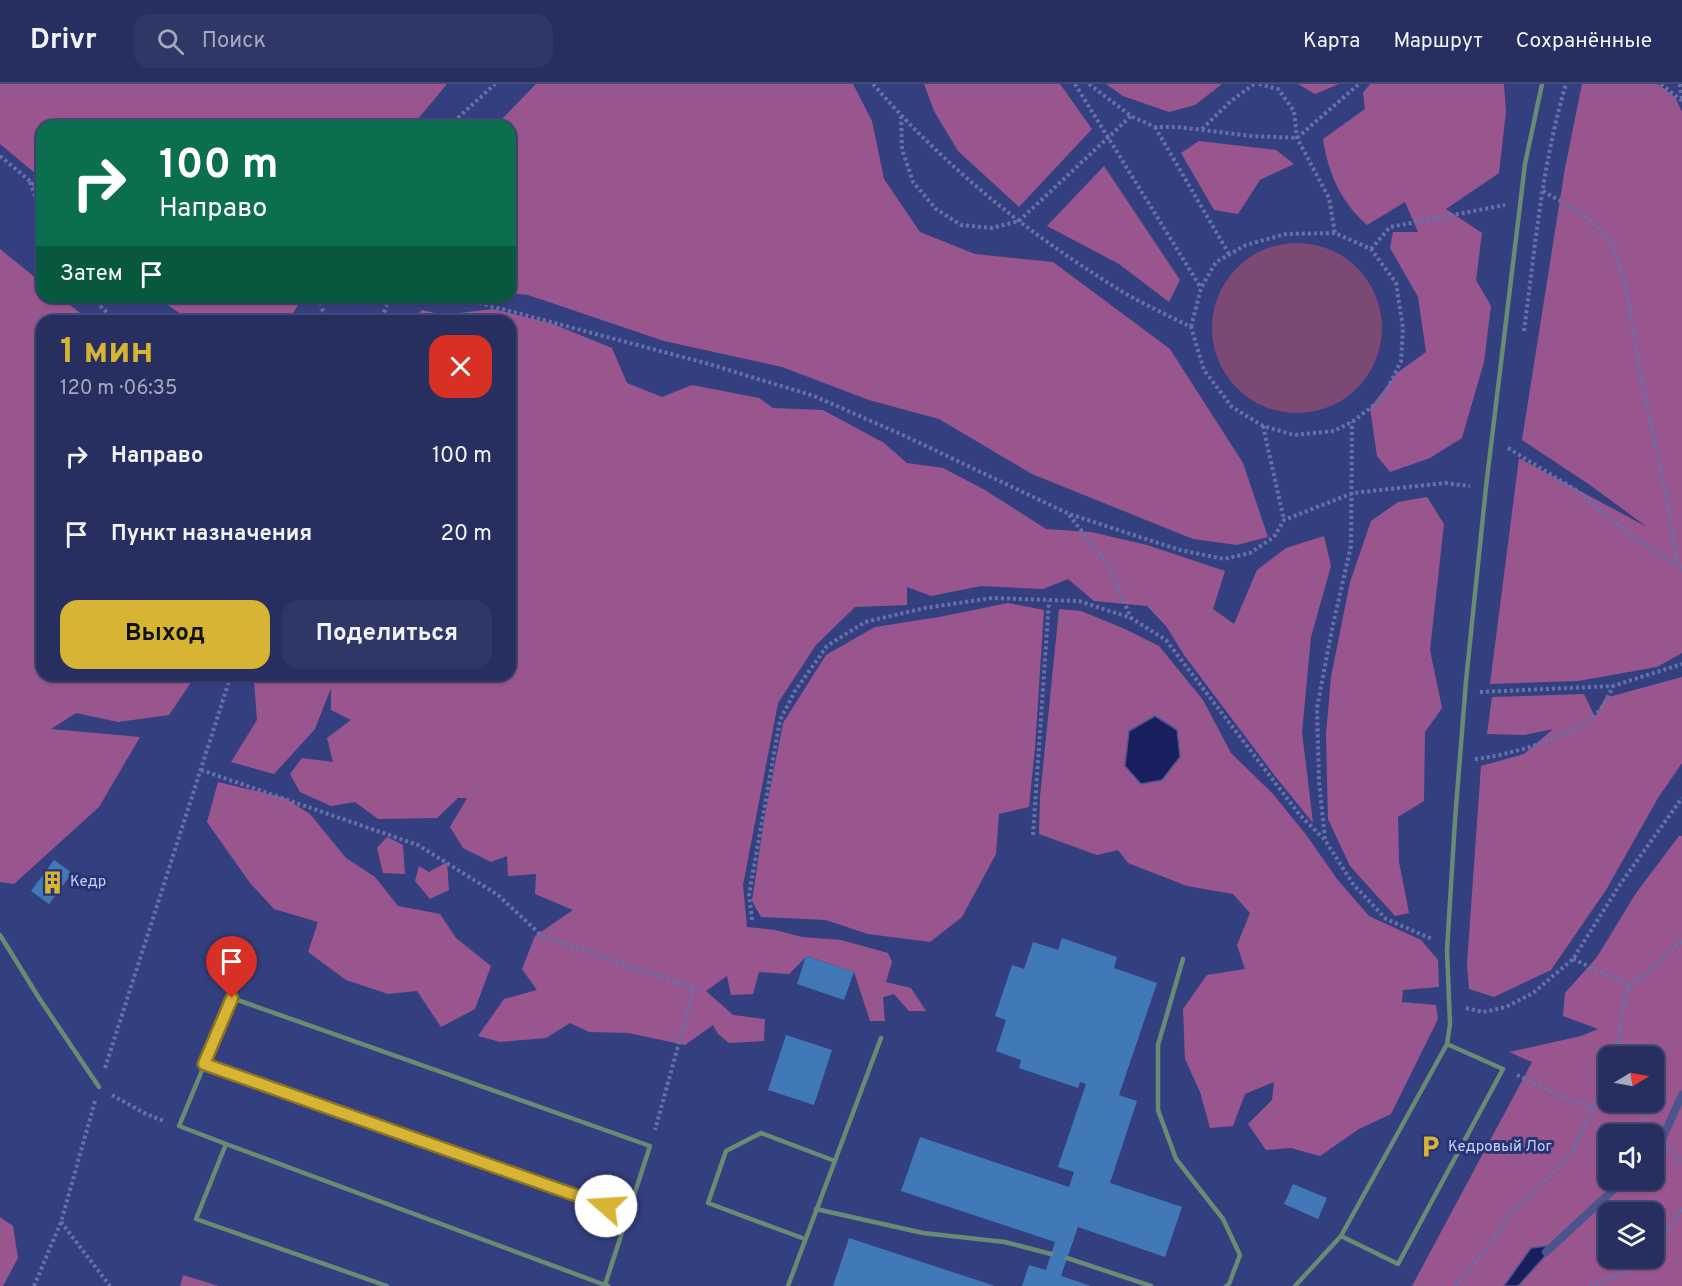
<!DOCTYPE html>
<html lang="ru">
<meta charset="utf-8">
<style>
:root{--surface:#272f60;--page:#2f3766;--text:#f1f3f6;--muted:#a4a9bd;--line:#434a75;--accent:#d7b434}
body{margin:0;font-family:Overpass,sans-serif;background:var(--page);color:var(--text);height:100vh;display:flex;flex-direction:column;font-size:22px;white-space:nowrap}
*{box-sizing:border-box;margin:0}
p{font-size:20px;color:var(--muted)}
.icon{flex:none;width:33px;height:33px;fill:none;stroke:currentColor;stroke-width:2;stroke-linecap:round;stroke-linejoin:round}
.map{position:relative;flex:1;overflow:hidden}
.drawer{position:absolute;left:36px;top:231px;width:480px;height:366px;display:flex;flex-direction:column;background:var(--surface);border-radius:18px;box-shadow:0 2px 4px #0004,0 0 0 2px var(--line)}
.drawer>*{flex:none}
.hud{position:absolute;left:36px;top:36px;width:480px;height:183px;border-radius:18px;box-shadow:0 2px 4px #0004,0 0 0 2px var(--line);background:#0b6e4f;color:#fff;overflow:hidden}
.needle{width:39px;rotate:80deg}
.controls{position:absolute;left:1598px;top:962px;display:grid;gap:12px}
.controls a{display:grid;place-items:center;width:66px;height:66px;border-radius:12px;background:var(--surface);box-shadow:0 2px 4px #0004,0 0 0 2px var(--line);font-size:30px}
.pin{position:absolute;display:grid;place-items:center;width:51px;height:51px;color:#fff;margin:-62px -26px;border-radius:50% 50% 50% 0;rotate:-45deg;box-shadow:0 0 6px #0007}
.pin .icon{rotate:45deg}
.me{position:absolute;width:66px;margin:-33px;rotate:289deg;stroke-linejoin:round;filter:drop-shadow(0 0 4px #0008)}
.turn{display:flex;align-items:center;gap:21px;height:126px;padding:0 24px;font-size:27px}
.turn .icon{width:78px;height:78px;stroke-width:2.5}
.turn b{display:block;font-size:42px;line-height:51px}
.then{display:flex;align-items:center;height:57px;padding:0 24px;background:#0003;gap:12px;font-size:22px}
.round{display:grid;place-items:center;flex:none;width:63px;height:63px;border-radius:18px;background:var(--page)}
.summary{display:flex;align-items:center;justify-content:space-between;height:102px;padding:0 24px}
h1{font-size:36px;font-weight:700;line-height:45px;color:var(--accent)}
.primary-button{display:flex;gap:12px;margin-top:auto;padding:12px 24px}
.primary-button a{flex:1;height:69px;border-radius:18px;background:var(--accent);color:#111;font-size:24px;font-weight:700;line-height:69px;text-align:center}
.primary-button a+a{background:var(--page);color:var(--text)}
ul{padding:0;list-style:none}
li{display:flex;align-items:center;gap:18px;height:78px;padding:0 24px}
li div{flex:1}
li b{display:block;font-size:22px}
li em{font-style:normal}
header{display:flex;align-items:center;gap:36px;box-sizing:border-box;height:84px;padding:0 30px;background:var(--surface);border-bottom:2px solid var(--line)}
header strong{font-size:28px}
nav{display:flex;gap:33px;margin-inline-start:auto;font-size:21px}
.search{width:420px;height:54px;background:var(--page);display:flex;align-items:center;gap:15px;box-sizing:border-box;padding:0 21px;border-radius:18px;color:var(--muted);font-size:22px}
.map>svg:first-child{display:block}
.green{fill:#7b4973}
.forest{fill:#99568e;fill-rule:evenodd}
.water{fill:#191e5f;stroke:#4d548d;stroke-width:1.5}
.lines{fill:none;stroke-linecap:round;stroke-linejoin:round}
.stream{stroke:#4d548d;stroke-width:8}
.building{fill:#4178b7}
.path{stroke:#6671a9;stroke-width:4;stroke-dasharray:3 3;stroke-linecap:butt}
.service{stroke:#6a8b73;stroke-width:4.5}
.route-casing{stroke:#8c7522;stroke-width:15}
.route{stroke:#d7b434;stroke-width:10}
.labels{text-anchor:middle;dominant-baseline:central;stroke-width:6;stroke-linejoin:round;paint-order:stroke}
.poi-label{font-size:15px;fill:#c6d1f7;stroke:#2a3474;text-anchor:start}
</style>
<header>
<strong>Drivr</strong>
<div class="search"><svg class="icon" aria-label="search" viewBox="0 0 24 24"><circle cx="10" cy="10" r="6"/><path d="M15 15l6 6"/></svg>Поиск</div>
<nav><a>Карта</a><a>Маршрут</a><a>Сохранённые</a></nav>
</header>
<div class="map">
<svg width="1682" height="1202" viewBox="0 0 1682 1202">
<rect width="100%" height="100%" fill="#343f80"/>
<path class="green" d="M1212 244a85 85 0 1 1 170 0a85 85 0 1 1-170 0Z"/>
<path class="forest" d="M0 0H447L412 42H42V95L0 60Z
M536 0H853L872 37 884 95 920 148 975 170 1053 178 1170 265 1243 379 1268 453 1237 461 1193 455 1032 390 939 335 869 316 782 283 664 257 528 211 510 209V42H495Z
M924 0H1060L1092 45 1019 123 958 67 934 27Z
M1106 0H1222L1195 21 1169 28 1123 12Z
M1298 0H1339L1315 10Z
M1370 0H1504L1506 27 1499 89 1446 125 1482 149 1476 196 1491 222 1484 278 1462 354 1430 374 1390 388 1377 372 1370 324 1397 289 1426 268 1418 213 1390 164 1393 148H1418L1405 118 1367 141C1341 118 1328 89 1323 55L1365 25 1363 9Z
M1582 0H1658L1675 13 1682 28V569L1657 583 1578 597 1490 600 1519 374 1647 443 1590 401 1522 356 1565 84Z
M1199 57 1276 66 1294 80 1260 96 1238 130 1214 126 1181 69Z
M1104 82 1180 196 1169 218 1119 180 1047 142Z
M0 165 42 199V213H60L90 237H42V591H196L169 631 118 638 76 629 51 645 140 653 99 723 14 800 0 798Z
M162 213H304L287 237H191L165 219Z
M493 225 553 240 612 264 627 299 662 313 692 301 759 314 773 324 823 326 884 359 907 379 943 384 985 406 1046 445 1091 448 1147 461 1225 487 1213 525 1234 540 1257 486 1286 464 1324 452 1331 482 1311 553 1302 648 1313 739 1275 692 1184 571 1166 542 1147 522 1094 517 1068 495 1043 505 981 502 931 512 907 503V521L855 523 816 561 778 619 743 801 747 843 775 846 802 853 841 856 888 869 892 878 886 898 911 904 926 927H909L894 910 883 913 885 937H870L854 888 807 872 789 890 759 888 753 910 731 911 727 892 706 907 733 931 765 935 764 957 729 959 718 950 713 941 685 961 628 949 589 948 570 939 546 954 500 958 478 952 504 915 537 906 522 885 535 852 573 826 535 810 536 790 508 792 507 772 491 778 463 764 450 743 467 714H458L437 734 378 735 355 718 331 722 300 708 290 690 302 674 333 678 327 654 351 636 331 626V604L315 645 274 690 231 678 257 636 254 598 257 591H510V237H411L422 226 443 231Z
M1427 413 1444 440 1430 566 1442 624 1425 648 1424 717 1398 733 1399 778 1409 829 1395 832 1350 782 1328 735 1326 650 1331 593 1350 498 1371 437 1398 418Z
M1008 519 1044 526 1035 664 1029 723 999 730 996 770 962 833 930 858 868 850 826 836 761 833 752 817 764 736 783 639 826 571 875 543 939 533Z
M1059 525 1081 527 1125 545 1159 562 1203 616 1231 669 1273 710 1307 752 1337 795 1369 832 1421 856 1438 876 1439 903 1403 906 1402 918 1436 921 1438 935 1391 1030 1359 1045 1320 1072 1291 1064 1266 1066 1248 1040 1272 1016 1274 998 1245 1010 1233 1042 1210 1044 1200 1008 1185 975 1183 925 1207 891 1245 885 1237 861 1250 829 1233 810 1187 802 1128 779 1118 766 1097 771 1039 750 1040 713Z
M1682 593V679L1658 714 1606 806 1551 886 1494 913 1469 905 1467 880 1481 682 1524 670 1553 645 1524 651 1487 650 1492 613 1584 610 1595 633 1605 614Z
M218 698 285 714 310 730 346 774 375 793 398 822 440 830 456 854 491 882 475 925 441 943 417 907 388 910 346 896 308 868 318 838 274 825 250 799 207 738Z
M1679 752H1682V1202H1518L1554 1161 1504 1202H1412L1532 978 1509 968 1581 952 1598 945 1563 932 1565 909 1597 873 1636 809ZM1608 972H1653V1017H1608ZM1608 1050H1653V1095H1608ZM1608 1128H1653V1173H1608Z
M387 753 403 761 405 790 383 789 377 764Z
M447 778 449 806 430 815 415 797 419 782 429 788Z
M0 1133 13 1142 18 1174 3 1202H0Z
M183 1191 219 1202H180Z"/>
<path class="water" d="M1155 632 1177 646 1180 673 1162 696 1141 700 1125 682 1129 647Z
M1555 1161 1518 1202H1504L1531 1164Z"/>
<g class="lines">
<path class="stream" d="M1653 1064 1663 1053 1682 1011
M1546 1168 1625 1095"/>
</g>
<path class="building" d="M54 776 72 789 49 820 31 807Z
M1062 854 1117 873 1114 884 1157 899 1119 1011 1137 1017 1110 1099 1182 1123 1165 1173 1078 1143 1061 1192 1091 1202H1022L1029 1181 1046 1186 1055 1158 901 1107 920 1053 1069 1103 1074 1088 1058 1083 1086 1000 1080 998 1078 1004 1019 984 1021 976 996 967 1006 936 995 932 1012 881 1024 885 1033 858 1058 866Z
M806 872 854 888 844 916 797 900Z
M786 951 832 966 814 1021 768 1006Z
M1293 1100 1327 1114 1318 1135 1284 1120Z
M849 1154 995 1202H833Z"/>
<g class="lines">
<path class="path" d="M873 0C943 81 1027 149 1118 205 1141 219 1167 231 1191 243L1204 286 1232 323 1263 342 1294 351 1334 347 1352 338 1383 314 1401 277 1403 244 1396 199 1371 165 1335 149 1286 150 1246 161 1216 178 1201 204 1191 243
M1075 0 1201 204
M1089 0 1131 32 1155 43H1177L1252 52 1297 54 1359 0
M1259 0 1278 5 1294 27 1297 54 1329 114 1335 149
M1661 0 1682 17
M1680 0 1682 16
M901 32 902 65 913 98 936 125 961 141 992 144 1019 137 1131 32
M449 42 495 0
M1155 43 1229 170
M1202 45 1231 17 1254 0
M0 72 42 107
M30 98 42 131
M1543 107C1560 117 1591 134 1603 148 1627 179 1633 249 1640 288 1653 353 1669 414 1677 480
M1371 165 1390 143 1505 121
M92 213 115 237
M319 213 323 227 332 237
M389 218 479 219 709 280 814 312 905 352 1069 430 1180 466 1224 475 1250 469 1274 453 1284 436 1353 409 1445 399 1470 402
M376 237 383 231 390 213
M1524 247C1535 165 1542 80 1566 0
M1263 342 1284 436
M1508 364 1576 406 1637 456 1682 484
M1069 431 1107 479 1131 534
M1480 608 1613 602 1682 580
M1475 675C1507 672 1577 652 1599 627 1605 620 1609 610 1613 602
M201 686 418 761 498 811 542 852 694 904 655 1046
M1033 751 1049 517
M1325 755 1319 698 1317 624 1332 545 1351 462 1352 338
M752 836 749 811 780 636 795 607 827 562 865 538 925 524 992 514 1079 517 1131 534 1166 556 1299 730 1325 756 1353 800 1386 835 1432 855
M1573 875 1629 901
M1466 924 1483 928 1506 923 1533 909 1573 875 1621 799 1682 714
M1616 972 1624 920 1629 901 1648 889 1682 856
M105 984 231 591
M1517 991 1568 1015 1593 1023
M112 1011 146 1030 164 1037
M1638 1017 1645 1039 1682 1079
M61 1138 110 1202
M1653 1167 1682 1125
M34 1202 61 1138 95 1017
M1455 1202 1486 1166 1510 1130 1571 1071 1608 994
M1590 1202 1625 1188 1646 1173"/>
<path class="service" d="M0 851 39 914 99 1003
M1183 875 1158 961V1026L1176 1075 1223 1135 1240 1171 1229 1200 1226 1202
M205 980 628 1130
M226 1060 196 1135 387 1202
M816 1125 923 1149 1005 1158 1051 1170
M1341 1152 1447 960 1450 940 1447 866 1455 736 1466 597 1486 403 1525 80 1542 0
M805 1155 708 1119 726 1067 761 1049 835 1077
M1067 1174 1151 1202
M604 1202 605 1201 650 1062 232 914 179 1042 226 1060 605 1201 608 1202
M788 1202 881 954
M1295 1202 1341 1152 1398 1180 1503 985 1447 960"/>
</g>
<g class="lines">
<defs>
<path id="route" d="M232 914 204 980 606 1122"/>
</defs>
<use href="#route" class="route-casing"/>
<use href="#route" class="route"/>
</g>
<defs>
<symbol id="building-bare" viewBox="-9 -9 18 18"><path d="M-4-6H4V6H1V3H-1V6H-4ZM-2.5-4.3h1.7v1.8h-1.7ZM.8-4.3h1.7v1.8H.8ZM-2.5-1h1.7V.8h-1.7ZM.8-1h1.7V.8H.8Z" fill="#d7b434" stroke="#2a3474" stroke-width="2.5" paint-order="stroke"/></symbol>
<symbol id="parking-bare" viewBox="-9 -9 18 18"><path d="M-3.5-5.5H1a3.5 3.5 0 0 1 0 7H-1V5.5H-3.5ZM-1-3.4V-.6H.8a1.4 1.4 0 0 0 0-2.8Z" fill="#d7b434" stroke="#2a3474" stroke-width="2.5" paint-order="stroke"/></symbol>
</defs>
<g fill-rule="evenodd">
<use href="#building-bare" x="36" y="782" width="33" height="33"/>
<use href="#parking-bare" x="1414" y="1046" width="33" height="33"/>
</g>
<g class="labels">
<g class="poi-label">
<text x="70" y="798">Кедр</text>
<text x="1448" y="1063">Кедровый Лог</text>
</g>
</g>
</svg>
<div class="controls">
<a><svg class="needle" viewBox="-14 -14 28 28"><path d="M0-13l5 13h-10z" fill="#e53935"/><path d="M0 13l5-13h-10z" fill="#a4a9bd"/></svg></a>
<a><svg class="icon" aria-label="sound" viewBox="0 0 24 24"><path d="M4 9h4l5-4v14l-5-4H4zM17 9q2 3 0 6"/></svg></a>
<a><svg class="icon" aria-label="layers" viewBox="0 0 24 24"><path d="M12 4l9 5-9 5-9-5zM3 14l9 5 9-5"/></svg></a>
</div>
<div class="pin" style="left:232px;top:914px;background:#d93025"><svg class="icon" aria-label="arrive" viewBox="0 0 24 24"><path d="M6 21V4h12l-3 4 3 4H6"/></svg></div>
<svg class="me" style="left:606px;top:1122px" viewBox="-20 -20 40 40"><circle r="19" fill="#fff"/><path d="M0-13L10 11 0 6-10 11z" fill="#d7b434"/></svg>
<div class="hud">
<div class="turn"><svg class="icon" aria-label="right" viewBox="0 0 24 24"><path d="M7 20v-9h11M14 6l5 5-5 5"/></svg><div><b>100 m</b>Направо</div></div>
<div class="then">Затем<svg class="icon" aria-label="arrive" viewBox="0 0 24 24"><path d="M6 21V4h12l-3 4 3 4H6"/></svg></div>
</div>
<section class="drawer">
<div class="summary"><div><h1>1 мин</h1><p>120 m · 06:35</p></div><a class="round" style="background:#d93025;color:#fff"><svg class="icon" aria-label="close" viewBox="0 0 24 24"><path d="M6 6l12 12M18 6L6 18"/></svg></a></div>
<ul>
<li><svg class="icon" aria-label="right" viewBox="0 0 24 24"><path d="M7 20v-9h11M14 6l5 5-5 5"/></svg><div><b>Направо</b></div><em>100 m</em></li>
<li><svg class="icon" aria-label="arrive" viewBox="0 0 24 24"><path d="M6 21V4h12l-3 4 3 4H6"/></svg><div><b>Пункт назначения</b></div><em>20 m</em></li>
</ul>
<div class="primary-button"><a>Выход</a><a>Поделиться</a></div>
</section>
</div>
